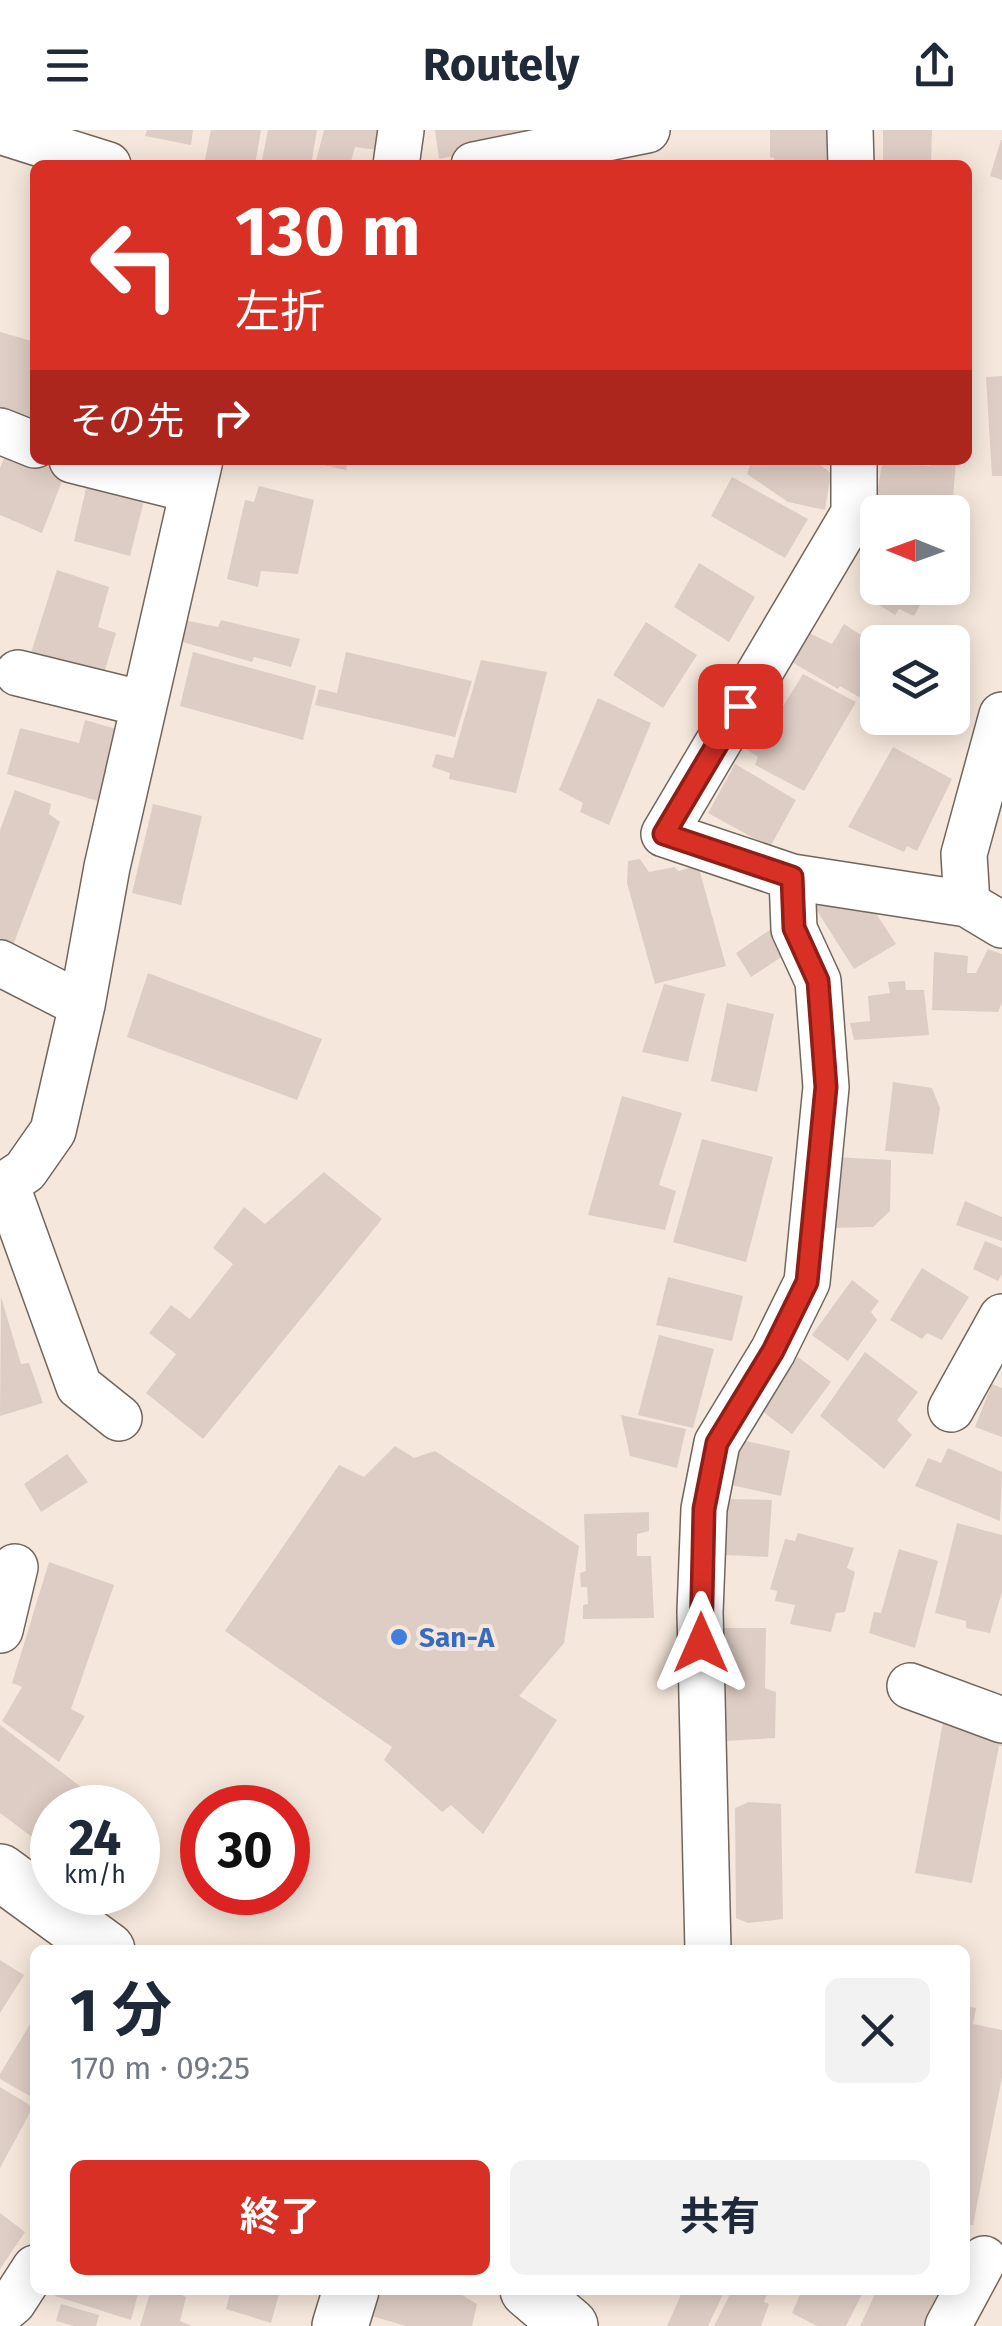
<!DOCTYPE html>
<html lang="ja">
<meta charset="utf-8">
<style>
:root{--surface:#fff;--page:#f2f2f3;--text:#1f2937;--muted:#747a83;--accent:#d93025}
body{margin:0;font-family:"Fira Sans","Noto Sans JP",sans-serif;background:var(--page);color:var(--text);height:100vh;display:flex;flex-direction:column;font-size:38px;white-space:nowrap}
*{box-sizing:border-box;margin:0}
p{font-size:32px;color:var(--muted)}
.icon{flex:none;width:55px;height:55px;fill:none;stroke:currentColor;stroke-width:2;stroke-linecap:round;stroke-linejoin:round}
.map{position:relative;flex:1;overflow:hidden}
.side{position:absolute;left:30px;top:1815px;width:940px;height:350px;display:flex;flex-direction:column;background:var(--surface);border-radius:15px;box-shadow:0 5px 25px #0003}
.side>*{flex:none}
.banner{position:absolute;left:30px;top:30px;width:942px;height:305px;border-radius:15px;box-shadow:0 5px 25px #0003;background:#d93025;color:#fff;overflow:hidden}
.needle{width:65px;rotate:271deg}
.controls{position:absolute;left:860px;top:365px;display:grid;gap:20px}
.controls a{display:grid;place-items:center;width:110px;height:110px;border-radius:15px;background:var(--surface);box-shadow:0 5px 25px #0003;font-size:50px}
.speed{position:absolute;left:30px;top:1655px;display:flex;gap:20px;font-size:50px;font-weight:700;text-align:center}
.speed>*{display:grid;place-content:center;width:130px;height:130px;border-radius:50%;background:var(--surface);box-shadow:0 5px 25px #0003;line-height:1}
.speed small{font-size:25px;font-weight:400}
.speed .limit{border:15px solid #d22;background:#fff;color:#111}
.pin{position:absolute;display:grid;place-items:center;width:85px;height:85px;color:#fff;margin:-42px;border-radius:20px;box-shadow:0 5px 15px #0006}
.me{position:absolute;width:110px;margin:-55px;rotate:0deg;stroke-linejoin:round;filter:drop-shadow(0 0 8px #0008)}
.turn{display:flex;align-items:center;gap:35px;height:210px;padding:0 40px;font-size:45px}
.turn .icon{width:130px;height:130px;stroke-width:2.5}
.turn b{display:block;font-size:70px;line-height:85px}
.then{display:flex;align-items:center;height:95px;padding:0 40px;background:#0003;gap:20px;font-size:38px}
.round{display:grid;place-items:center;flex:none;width:105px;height:105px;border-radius:15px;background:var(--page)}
.head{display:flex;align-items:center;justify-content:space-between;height:170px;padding:0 40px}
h1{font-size:60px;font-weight:700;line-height:75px}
.cta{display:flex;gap:20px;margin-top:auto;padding:20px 40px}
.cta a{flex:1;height:115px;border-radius:15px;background:var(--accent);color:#fff;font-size:40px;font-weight:700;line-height:115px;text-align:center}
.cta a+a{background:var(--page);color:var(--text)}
header{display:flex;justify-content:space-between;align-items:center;height:130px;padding:0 40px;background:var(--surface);font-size:45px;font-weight:700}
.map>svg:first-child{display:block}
.building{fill:#decdc5}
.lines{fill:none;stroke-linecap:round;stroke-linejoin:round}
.minor-casing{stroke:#72665c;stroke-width:48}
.tertiary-casing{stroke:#72665c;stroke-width:58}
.minor{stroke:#fff;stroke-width:45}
.tertiary{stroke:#fff;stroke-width:55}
.route-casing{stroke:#8d1f18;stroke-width:25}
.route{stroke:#d93025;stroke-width:18}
.shop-dot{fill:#3f7fe0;stroke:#f5e7db;stroke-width:4}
.labels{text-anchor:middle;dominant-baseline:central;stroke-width:8;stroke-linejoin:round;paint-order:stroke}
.shop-label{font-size:28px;font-weight:bold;fill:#366cbe;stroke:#f5e7db;text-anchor:start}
</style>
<header><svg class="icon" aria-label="menu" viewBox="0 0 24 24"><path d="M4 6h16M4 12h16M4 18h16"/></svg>Routely<svg class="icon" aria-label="share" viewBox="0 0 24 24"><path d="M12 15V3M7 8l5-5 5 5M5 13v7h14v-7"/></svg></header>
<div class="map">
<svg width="1002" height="2196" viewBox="0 0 1002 2196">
<rect width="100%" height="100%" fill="#f5e7db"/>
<path class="building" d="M147 0H193L191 15 145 6Z
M211 0H261L255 35H204Z
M268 0H317L311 35H261Z
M324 0H381L377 20 355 17 350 35H315Z
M435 0H534L536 8 439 29Z
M770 0H831L832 35H776L774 28 770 27Z
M883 0H932L931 35H883Z
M1001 10H1002V50L990 46Z
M0 202 35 212V295L0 285Z
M1002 246V346H992L986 247Z
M10 314 67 338 42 403 0 385V338Z
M301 330H348L346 340Z
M752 330H813L831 343 825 380 788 372 747 344Z
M930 330H956L952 382H893V372L876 370 882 334 930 336Z
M89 345 147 359 130 426 74 411Z
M732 347 808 389 785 428 711 386Z
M259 356 314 370 298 444 261 441 258 457 227 449 245 370 254 372Z
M699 433 755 467 729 512 674 477Z
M57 440 109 457 98 497 116 503 102 550 30 526Z
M878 443V458H930L914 486 899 479 895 485 863 465Z
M184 490 218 497 221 490 300 509 291 537 254 527 252 532 179 511Z
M646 492 697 525 663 578 613 545Z
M844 494 878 516V540L859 567 840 556 838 559 790 531 807 502 832 514Z
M193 522 316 556 303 610 180 576Z
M346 522 472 551 455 607 315 575 319 559 337 563Z
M481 530 547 542 516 663 449 649 450 643 432 637 436 624 453 628Z
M803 544 856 572 804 661 755 635 758 627 740 615 765 575 780 581Z
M598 568 651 593 609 695 580 682 583 673 559 660Z
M85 590 120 600 101 672 7 644 20 598 79 613Z
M893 617 952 649 917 721 907 716 904 722 848 697Z
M735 634 796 670 770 717 708 683Z
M15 660 51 674 49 684 60 692 12 818 0 812V700Z
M153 674 202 686 181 775 132 763Z
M640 729 649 742 674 737 679 741 698 735 726 836 655 854 627 753 628 731Z
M825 762 870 774 896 814 854 839 814 776Z
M771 799 786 824 751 847 736 823Z
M988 819 1002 824V873L998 882 932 880 934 822 968 826 967 843H976Z
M148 843 322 909 297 970 127 907Z
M905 851 906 860H924L929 905 854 910 850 893 870 891 868 866 890 863 888 852Z
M664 854 705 864 688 932 642 922Z
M727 873 774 884 757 962 711 951Z
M893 952 932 958 940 978 933 1024 885 1021Z
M622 966 682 983 659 1055 676 1061 665 1100 588 1085Z
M702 1009 773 1027 746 1132 673 1112Z
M834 1027 891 1030 890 1081 873 1097 828 1098Z
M324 1042 382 1089 203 1309 146 1263 176 1224 149 1203 171 1175 190 1189 233 1134 213 1118 244 1077 265 1094Z
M965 1071 1002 1087V1111L956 1095Z
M985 1111 1002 1118V1144L998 1151 973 1139Z
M922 1138 969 1167 942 1210 927 1203 922 1209 890 1190Z
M668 1147 743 1166 732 1211 656 1195Z
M852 1150 879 1171 871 1182 877 1190 848 1231 812 1205Z
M1 1167 21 1234 29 1233 43 1273 0 1286Z
M659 1205 714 1219 693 1298 638 1285Z
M865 1222 918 1262 897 1290 912 1305 884 1339 820 1286Z
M798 1227 831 1252 792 1304 758 1278Z
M992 1254 1002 1258V1307L975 1297Z
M621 1285 686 1299 677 1338 630 1326Z
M738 1309 790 1321 781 1366 727 1354Z
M395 1316 414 1328 435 1321 579 1416 564 1513 519 1566 557 1590 483 1704 451 1675 442 1682 384 1630 392 1617 225 1501 339 1335 364 1347Z
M948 1318 1002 1342 1000 1391 915 1356 928 1328 941 1333Z
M67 1324 88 1352 41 1382 24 1354Z
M728 1369 772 1370 768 1427 724 1425Z
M649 1382V1401L637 1404V1426H651L654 1488 583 1489V1475L588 1474 587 1457H581L580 1443 586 1441 584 1384Z
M957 1393 1002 1405V1462L990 1503 966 1498V1491L935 1483Z
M798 1403 854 1418 847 1438 855 1442 845 1482 836 1483 831 1502 790 1494 795 1475 775 1471 777 1461 770 1459 785 1409 795 1411Z
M899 1419 938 1431 915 1518 869 1503 874 1482 881 1483Z
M49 1432 114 1455 71 1579 85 1586 59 1632 2 1591 22 1557 12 1553Z
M722 1498H766L765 1558 776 1562 775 1608 726 1611Z
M944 1587 1002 1598V1616H999L972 1753 915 1743Z
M0 1595 81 1657 66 1678H52V1695L40 1713 0 1683Z
M749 1672 781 1674 783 1789 748 1793 736 1788 735 1678Z
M0 1830 24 1845 0 1883Z
M965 1876 976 1878 973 1894 1002 1900V1947L973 2095 965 2094Z
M35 1886V1969L0 1949V1944Z
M0 1957 33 1977 0 2038Z
M0 2083 25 2102 0 2139Z
M57 2160H139L131 2190 55 2166Z
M151 2160H168L186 2167 180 2191 192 2196H140Z
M231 2160H280L271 2193 226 2179Z
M381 2160H453L477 2174 472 2196H406L372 2186Z
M683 2160H725L708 2196H667Z
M732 2160H768L764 2172 769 2174 761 2196H714Z
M802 2160H864L846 2196H817L792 2183Z
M877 2160H933L941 2166 928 2196H860Z
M61 2174 99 2185 96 2196H74L56 2191Z"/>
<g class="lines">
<defs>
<path id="minor" d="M850 0 851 35
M0 1 108 35
M396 35 401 0
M474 35 647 0
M0 301 35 315
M72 330 192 360
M854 330V383L664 704 792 747 967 774
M18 543 144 574
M1002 585 964 724 967 774 1002 795
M0 833 82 875
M6 1054 79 1256 119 1288
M0 1058 25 1041 53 1001 82 875 107 737 200 330
M951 1279 1002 1187
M0 1500 15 1437
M910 1556 1002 1590
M708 1820 700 1482 704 1379 717 1313 773 1221 807 1152 826 957 818 851 794 799 792 747
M0 2183 13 2172 35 2138
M948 2196 984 2129"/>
<path id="tertiary" d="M0 1742 107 1820
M528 2160 570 2196
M340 2196 351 2160"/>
</defs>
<use href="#minor" class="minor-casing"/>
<use href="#tertiary" class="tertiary-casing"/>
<use href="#minor" class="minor"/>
<use href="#tertiary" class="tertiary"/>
</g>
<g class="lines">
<defs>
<path id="route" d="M701 1513 704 1379 717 1313 773 1221 807 1152 826 957 818 851 794 798 792 747 664 704 740 576"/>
</defs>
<use href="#route" class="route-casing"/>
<use href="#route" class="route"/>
</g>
<circle class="shop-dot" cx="399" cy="1507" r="10"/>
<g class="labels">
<g class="shop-label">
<text x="419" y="1507">San-A</text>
</g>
</g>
</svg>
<div class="controls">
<a><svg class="needle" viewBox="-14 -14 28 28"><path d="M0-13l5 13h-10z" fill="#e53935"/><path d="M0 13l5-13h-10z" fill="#747a83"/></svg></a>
<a><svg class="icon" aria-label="layers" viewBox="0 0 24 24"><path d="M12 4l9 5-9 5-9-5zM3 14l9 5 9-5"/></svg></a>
</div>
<div class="speed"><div>24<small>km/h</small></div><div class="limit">30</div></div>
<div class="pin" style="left:740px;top:576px;background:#d93025"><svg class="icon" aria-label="arrive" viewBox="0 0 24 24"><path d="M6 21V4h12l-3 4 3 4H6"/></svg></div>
<svg class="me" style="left:701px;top:1513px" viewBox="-20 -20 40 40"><path d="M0-17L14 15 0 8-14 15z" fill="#d93025" stroke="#fff" stroke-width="4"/></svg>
<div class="banner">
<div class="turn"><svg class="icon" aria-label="left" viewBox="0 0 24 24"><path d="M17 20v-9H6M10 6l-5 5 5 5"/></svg><div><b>130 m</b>左折</div></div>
<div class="then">その先<svg class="icon" aria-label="right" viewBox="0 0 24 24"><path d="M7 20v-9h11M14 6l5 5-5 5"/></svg></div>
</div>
<section class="side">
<div class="head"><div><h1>1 分</h1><p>170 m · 09:25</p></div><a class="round"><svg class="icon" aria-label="close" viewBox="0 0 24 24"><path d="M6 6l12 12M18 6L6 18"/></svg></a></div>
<div class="cta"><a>終了</a><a>共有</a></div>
</section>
</div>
